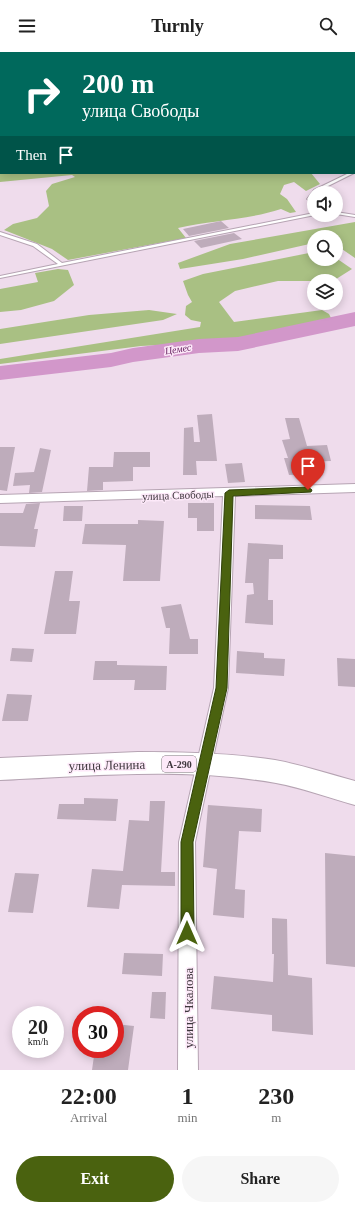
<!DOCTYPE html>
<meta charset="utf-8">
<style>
:root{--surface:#fff;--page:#f6f6f6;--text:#222;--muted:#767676;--accent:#4a620f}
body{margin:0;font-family:Georgia,serif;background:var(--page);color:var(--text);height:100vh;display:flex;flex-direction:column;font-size:15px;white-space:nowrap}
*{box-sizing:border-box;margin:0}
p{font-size:13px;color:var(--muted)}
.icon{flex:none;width:22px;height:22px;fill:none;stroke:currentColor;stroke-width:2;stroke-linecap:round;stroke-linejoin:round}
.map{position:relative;height:1018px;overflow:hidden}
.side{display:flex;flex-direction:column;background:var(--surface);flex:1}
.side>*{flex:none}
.top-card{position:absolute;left:0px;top:0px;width:355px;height:122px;box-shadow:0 2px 10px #0003;background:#00695c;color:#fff;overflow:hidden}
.tools{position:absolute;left:307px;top:134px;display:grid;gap:8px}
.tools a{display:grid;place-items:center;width:36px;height:36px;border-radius:50%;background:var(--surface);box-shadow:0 2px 10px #0003;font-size:20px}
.speed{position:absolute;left:12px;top:954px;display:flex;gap:8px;font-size:20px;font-weight:700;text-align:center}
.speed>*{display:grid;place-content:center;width:52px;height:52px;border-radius:50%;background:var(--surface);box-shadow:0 2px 10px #0003;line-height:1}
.speed small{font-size:10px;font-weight:400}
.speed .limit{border:6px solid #d22;background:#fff;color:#111}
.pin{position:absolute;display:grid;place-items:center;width:34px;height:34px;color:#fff;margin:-41px -17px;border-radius:50% 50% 50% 0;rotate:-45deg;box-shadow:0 0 4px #0007}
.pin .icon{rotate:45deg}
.me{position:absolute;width:44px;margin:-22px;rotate:0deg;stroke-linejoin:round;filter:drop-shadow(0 0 3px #0008)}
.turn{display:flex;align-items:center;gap:14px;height:84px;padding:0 16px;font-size:18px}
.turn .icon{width:52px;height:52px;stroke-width:2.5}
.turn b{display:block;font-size:28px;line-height:34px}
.then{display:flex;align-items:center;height:38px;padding:0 16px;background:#0003;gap:8px;font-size:15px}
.eta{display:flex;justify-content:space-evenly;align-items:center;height:68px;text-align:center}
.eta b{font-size:24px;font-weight:700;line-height:28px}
.cta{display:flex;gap:8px;margin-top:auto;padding:8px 16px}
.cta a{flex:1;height:46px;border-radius:24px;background:var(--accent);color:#fff;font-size:16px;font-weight:700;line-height:46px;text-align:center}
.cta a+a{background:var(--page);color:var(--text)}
header{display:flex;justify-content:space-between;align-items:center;height:52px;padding:0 16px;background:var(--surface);font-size:18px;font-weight:700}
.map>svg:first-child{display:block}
.built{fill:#e6cde2}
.green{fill:#a9c083}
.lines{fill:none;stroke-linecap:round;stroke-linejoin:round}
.river{fill:#d297ca;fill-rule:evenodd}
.building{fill:#beacbb}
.service-casing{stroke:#b6a4b3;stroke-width:2}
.minor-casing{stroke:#b6a4b3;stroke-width:2}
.trunk-casing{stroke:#b6a4b3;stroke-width:2}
.service{fill:#fff;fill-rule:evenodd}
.minor{fill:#fff;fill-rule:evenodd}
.trunk{fill:#fff;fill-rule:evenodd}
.rail{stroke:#958893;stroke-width:1.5;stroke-dasharray:4 2;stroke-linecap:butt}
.route{fill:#4a620f;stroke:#30400a}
.labels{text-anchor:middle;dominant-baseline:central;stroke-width:3;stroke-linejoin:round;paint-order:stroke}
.far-water-label{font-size:10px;font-style:italic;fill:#682362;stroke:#fde9f9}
.shield{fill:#fde9f9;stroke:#776c75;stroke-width:1}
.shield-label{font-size:10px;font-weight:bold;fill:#3e373d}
.street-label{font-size:11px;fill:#3e373d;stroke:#fde9f9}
.near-street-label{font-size:13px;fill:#3e373d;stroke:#fde9f9}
</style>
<header><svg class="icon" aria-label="menu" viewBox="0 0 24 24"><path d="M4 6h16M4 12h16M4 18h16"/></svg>Turnly<svg class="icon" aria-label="search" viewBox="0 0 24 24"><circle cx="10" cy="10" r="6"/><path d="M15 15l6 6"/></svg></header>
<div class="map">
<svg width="355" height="1018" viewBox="0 0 355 1018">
<rect width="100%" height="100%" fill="#efdcec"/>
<path class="built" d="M0 0H355V27L354 1H1L0 81Z"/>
<path class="green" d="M0 117 1 121H311L320 132 306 139 294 130 284 133 280 142 287 147 296 160 290 161 281 157C248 168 212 168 178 176L186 186 68 208 52 197 4 178 13 172 37 166 49 154 46 139 52 132 75 125 72 123 0 130Z
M355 170V206L336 193V185H314V191L243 207 180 217 178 211 230 192Z
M314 200V207L336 206 352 217 333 229H278L235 239 219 250 234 270 322 258 329 262 333 270 236 289 141 294 0 312V307L200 275 201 270 191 268 185 263 186 254 192 250 188 243 183 229 203 222Z
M58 217 68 218 74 233 54 249 21 258 0 260V237L38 230 35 221Z
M149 258 177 262 163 268 0 292V277L89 263Z"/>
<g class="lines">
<path class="river" d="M355 260V274L238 299 199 301 133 310 111 315 0 328V314L111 301 133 296 199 287 238 285Z"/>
</g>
<path class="building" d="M221 169 229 176 189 184 183 177Z
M234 181 242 187 201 196 194 189Z
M212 362 217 409H196L197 423H183L184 376 193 375 194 390H200L197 363Z
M285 366H299L307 394 327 393 331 409 305 410 308 422 289 423 284 406H288L282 388 290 387Z
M0 395H15L7 439 0 438Z
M40 396 51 398 42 440 29 441 30 433 13 434 15 421 34 420Z
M114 400H150V415H133V429L103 430V438L87 439 89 415H113Z
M242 411 245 430 228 431 225 412Z
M40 451 34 477H38L35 495 0 494V461H23L26 452Z
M188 451H214V479H197V466H188Z
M255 453 310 454 312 468 255 467Z
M64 454H83L82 469H63Z
M138 468 164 469 160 529H123L126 493 82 492 85 472H138Z
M248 491 283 493V507H269L268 548H273V573L245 571 247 543 254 542 253 531H245Z
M55 519H73L69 549H80L76 582H44Z
M181 552 190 587H198V602H169L170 576H166L161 555Z
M12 596 34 597 32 610 10 609Z
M237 599 264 601V606L285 607 284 624 236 621Z
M337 606 355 607V635L338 634Z
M95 609H117V613L167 614 166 638H134L135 628H93Z
M7 642 32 643 28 669H2Z
M84 746 118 747 116 769 57 767 59 752H84Z
M150 749H165L161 820H175V834L122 833 119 857 87 855 92 817 123 819 129 768 149 769Z
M208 753 262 757 261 780 239 779 235 837 245 838 244 866 213 863 217 817 203 815Z
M325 801 355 804V915L326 912Z
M15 821 39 822 33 861 8 860Z
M272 866 287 867 288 923 312 926 313 983 272 979V963L211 957 214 924 273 930 274 902H272Z
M124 901 163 902 162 924 122 922Z
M152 940H166L165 967 150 966Z
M115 972 134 974 128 1018H92L95 997H115Z"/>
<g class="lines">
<defs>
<path id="service" d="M24 0H28L29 1H25Z
M354 13H355L354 16Z
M349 121H354L314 141V143L311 147 314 149V152L307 147 314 138Z
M336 160 355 163V165L336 162Z
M314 161V163H315L0 226V224L58 212 33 194 0 183V180L37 192 62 211Z"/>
<path id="minor" d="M354 38H355V42H354Z
M355 432V440L235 444 228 636 195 790 198 1018H178L179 790 214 636 223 444 0 451V443Z"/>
<path id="trunk" d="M138 700C184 700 230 701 275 708 302 713 329 722 355 729V753C329 746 303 736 276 731 185 715 92 724 0 728V706Z"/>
</defs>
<use href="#service" class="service-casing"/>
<use href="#minor" class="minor-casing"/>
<use href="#trunk" class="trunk-casing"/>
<use href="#service" class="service"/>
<use href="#minor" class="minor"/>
<use href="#trunk" class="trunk"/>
<path class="rail" d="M309 1 311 0"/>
</g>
<path class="route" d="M308 435 312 438 311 440 233 444 227 636 193 790 194 881 192 886 187 887 183 886 181 881V790L216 636 225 441 229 438Z"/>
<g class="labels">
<g class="far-water-label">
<text transform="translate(178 297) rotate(-9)">Цемес</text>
</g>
<rect class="shield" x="162" y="704" width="34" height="16" rx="3"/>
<g class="shield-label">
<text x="179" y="712">А-290</text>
</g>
<g class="street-label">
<text transform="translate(178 443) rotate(-2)">улица Свободы</text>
</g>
<g class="near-street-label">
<text transform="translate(107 713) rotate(-1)">улица Ленина</text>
<text transform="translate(188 956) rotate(-90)">улица Чкалова</text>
</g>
</g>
</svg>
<div class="tools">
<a><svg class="icon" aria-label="sound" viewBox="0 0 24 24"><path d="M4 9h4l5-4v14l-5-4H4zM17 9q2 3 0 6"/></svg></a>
<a><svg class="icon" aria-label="search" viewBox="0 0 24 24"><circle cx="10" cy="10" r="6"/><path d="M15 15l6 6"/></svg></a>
<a><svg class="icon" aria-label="layers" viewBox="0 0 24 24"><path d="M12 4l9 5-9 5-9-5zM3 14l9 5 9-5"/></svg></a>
</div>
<div class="speed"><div>20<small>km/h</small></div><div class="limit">30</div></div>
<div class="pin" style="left:308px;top:438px;background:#d93025"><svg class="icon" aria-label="arrive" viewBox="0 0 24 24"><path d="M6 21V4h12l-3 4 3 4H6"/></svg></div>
<svg class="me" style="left:187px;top:881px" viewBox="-20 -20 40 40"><path d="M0-17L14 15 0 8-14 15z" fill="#4a620f" stroke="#fff" stroke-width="4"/></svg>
<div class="top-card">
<div class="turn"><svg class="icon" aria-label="right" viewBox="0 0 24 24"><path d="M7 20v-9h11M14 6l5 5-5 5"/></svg><div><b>200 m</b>улица Свободы</div></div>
<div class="then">Then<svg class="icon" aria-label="arrive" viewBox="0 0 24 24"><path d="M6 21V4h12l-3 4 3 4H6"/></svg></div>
</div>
</div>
<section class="side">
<div class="eta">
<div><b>22:00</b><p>Arrival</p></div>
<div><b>1</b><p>min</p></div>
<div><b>230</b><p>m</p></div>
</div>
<div class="cta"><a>Exit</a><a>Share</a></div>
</section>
